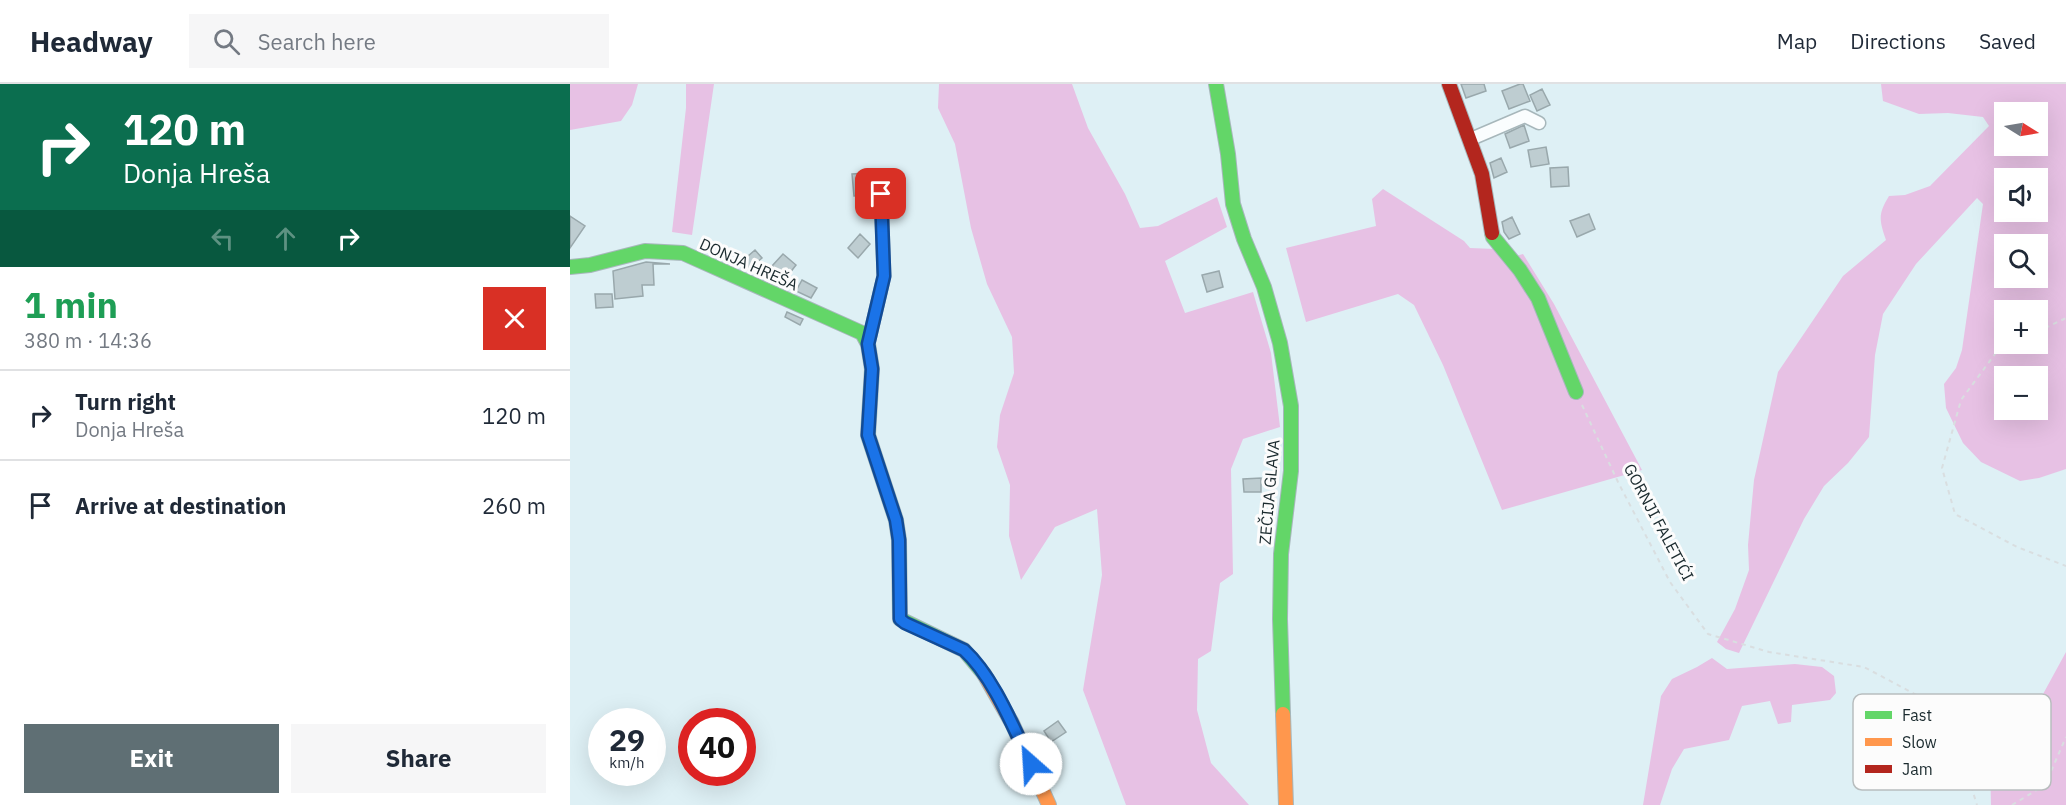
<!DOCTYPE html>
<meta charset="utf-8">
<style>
:root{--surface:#fff;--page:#f6f6f7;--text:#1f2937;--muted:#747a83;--line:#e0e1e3;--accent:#5f6f74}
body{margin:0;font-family:"IBM Plex Sans",sans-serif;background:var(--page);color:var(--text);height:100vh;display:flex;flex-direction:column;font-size:22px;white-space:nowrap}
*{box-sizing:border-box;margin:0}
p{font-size:20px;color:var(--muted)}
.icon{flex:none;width:33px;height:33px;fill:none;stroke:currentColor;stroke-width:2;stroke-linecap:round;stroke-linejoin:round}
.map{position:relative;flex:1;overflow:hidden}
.panel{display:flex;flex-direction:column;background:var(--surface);width:570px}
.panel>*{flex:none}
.guide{background:#0b6e4f;color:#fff;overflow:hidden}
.needle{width:39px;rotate:101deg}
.controls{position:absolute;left:1424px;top:18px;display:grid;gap:12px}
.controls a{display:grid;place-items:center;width:54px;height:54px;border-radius:0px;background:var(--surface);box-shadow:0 6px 24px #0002;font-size:30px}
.speed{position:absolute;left:18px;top:624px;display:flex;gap:12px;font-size:30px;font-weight:700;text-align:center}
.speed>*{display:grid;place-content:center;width:78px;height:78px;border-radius:50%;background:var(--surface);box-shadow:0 6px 24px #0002;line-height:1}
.speed small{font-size:15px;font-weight:400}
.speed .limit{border:9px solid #d22;background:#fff;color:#111}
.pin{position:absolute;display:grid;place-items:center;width:51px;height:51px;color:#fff;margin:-26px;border-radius:12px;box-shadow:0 3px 9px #0006}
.me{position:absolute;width:66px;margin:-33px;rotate:334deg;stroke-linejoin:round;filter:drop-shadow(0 0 4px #0008)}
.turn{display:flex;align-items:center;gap:21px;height:126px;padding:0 24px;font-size:27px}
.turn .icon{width:78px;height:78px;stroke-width:2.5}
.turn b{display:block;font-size:42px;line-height:51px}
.lanes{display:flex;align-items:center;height:57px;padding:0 24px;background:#0003;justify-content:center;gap:30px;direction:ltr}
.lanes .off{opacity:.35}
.round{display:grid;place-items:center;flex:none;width:63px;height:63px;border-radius:0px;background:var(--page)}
.head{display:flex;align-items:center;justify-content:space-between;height:102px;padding:0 24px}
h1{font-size:36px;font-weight:700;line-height:45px;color:#1e9e55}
.action{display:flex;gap:12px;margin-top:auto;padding:12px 24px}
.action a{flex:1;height:69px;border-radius:0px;background:var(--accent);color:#fff;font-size:24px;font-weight:700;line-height:69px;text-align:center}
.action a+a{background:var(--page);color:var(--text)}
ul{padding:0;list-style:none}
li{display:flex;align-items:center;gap:18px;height:90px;padding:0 24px;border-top:2px solid var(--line)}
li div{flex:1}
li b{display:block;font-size:22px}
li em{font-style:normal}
header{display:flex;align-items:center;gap:36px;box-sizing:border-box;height:84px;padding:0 30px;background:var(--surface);border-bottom:2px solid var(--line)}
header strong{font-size:28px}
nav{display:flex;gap:33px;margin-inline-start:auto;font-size:21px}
.search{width:420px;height:54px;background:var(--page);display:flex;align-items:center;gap:15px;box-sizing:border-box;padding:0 21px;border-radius:0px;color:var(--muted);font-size:22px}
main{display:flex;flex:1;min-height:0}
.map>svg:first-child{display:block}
.forest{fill:#e7c1e4;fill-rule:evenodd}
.building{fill:#becdd1;stroke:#99a8ac;stroke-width:1.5}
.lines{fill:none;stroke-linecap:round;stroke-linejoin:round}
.street-casing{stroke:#a7b7bb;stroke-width:15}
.fast-casing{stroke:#a7b7bb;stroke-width:16}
.slow-casing{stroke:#a7b7bb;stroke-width:16}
.jam-casing{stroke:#a7b7bb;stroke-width:16}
.path{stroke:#d9dee0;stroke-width:2;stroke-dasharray:4.5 4.5;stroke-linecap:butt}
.street{stroke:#fafdfe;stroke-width:12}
.fast{stroke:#63d668;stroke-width:14}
.slow{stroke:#ff974d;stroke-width:14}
.jam{stroke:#b3261e;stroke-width:14}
.route-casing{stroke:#114b97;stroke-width:15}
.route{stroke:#1a73e8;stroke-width:10}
.labels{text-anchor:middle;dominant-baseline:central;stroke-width:6;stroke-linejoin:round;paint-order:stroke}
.street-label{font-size:16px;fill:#1a2a2e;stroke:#fcfcfc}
.key{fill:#fcfcfc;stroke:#b8bdbe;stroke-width:1.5}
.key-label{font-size:16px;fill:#1a2a2e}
</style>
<header>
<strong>Headway</strong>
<div class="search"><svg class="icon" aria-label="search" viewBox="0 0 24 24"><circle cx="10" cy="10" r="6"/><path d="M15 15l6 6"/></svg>Search here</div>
<nav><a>Map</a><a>Directions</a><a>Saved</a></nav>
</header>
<main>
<section class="panel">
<div class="guide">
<div class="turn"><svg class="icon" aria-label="right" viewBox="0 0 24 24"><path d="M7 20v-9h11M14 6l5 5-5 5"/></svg><div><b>120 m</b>Donja Hreša</div></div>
<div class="lanes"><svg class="icon off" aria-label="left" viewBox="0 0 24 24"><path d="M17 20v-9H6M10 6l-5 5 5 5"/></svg><svg class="icon off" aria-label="ahead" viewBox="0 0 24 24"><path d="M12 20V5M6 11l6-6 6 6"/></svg><svg class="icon" aria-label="right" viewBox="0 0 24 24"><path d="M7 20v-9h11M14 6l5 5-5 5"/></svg></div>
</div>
<div class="head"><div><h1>1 min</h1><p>380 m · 14:36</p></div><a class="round" style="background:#d93025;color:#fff"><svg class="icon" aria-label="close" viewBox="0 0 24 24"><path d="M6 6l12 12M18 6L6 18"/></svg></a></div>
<ul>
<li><svg class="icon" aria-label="right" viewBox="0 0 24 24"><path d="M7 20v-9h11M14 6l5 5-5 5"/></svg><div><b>Turn right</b><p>Donja Hreša</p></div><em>120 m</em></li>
<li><svg class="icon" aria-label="arrive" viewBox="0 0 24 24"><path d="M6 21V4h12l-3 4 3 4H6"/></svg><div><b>Arrive at destination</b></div><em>260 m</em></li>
</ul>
<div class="action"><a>Exit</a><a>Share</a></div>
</section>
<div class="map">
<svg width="1496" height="721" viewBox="0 0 1496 721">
<rect width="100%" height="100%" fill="#def0f5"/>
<path class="forest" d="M0 0H68L62 21 51 37 0 46Z
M116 0H144L122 151 102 148 116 24Z
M369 0H502L518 44 555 110 570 144 588 142 647 113 657 143 595 177 615 229 683 208 701 269 710 343 673 355 661 385 663 490 650 499 641 567 628 575 627 626 641 679 679 721H556L513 606 532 491 527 425 485 443 451 496 439 452 440 401 427 363 430 331 444 289 442 253 417 200 401 144 385 60 368 24Z
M1311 0H1496V385L1469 394 1450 397 1411 378 1393 359 1376 324 1374 300 1386 284 1392 266 1413 120 1407 114 1346 180 1313 230 1305 271 1299 353 1278 379 1254 402 1234 435 1169 569 1156 565 1147 558 1165 525 1179 486 1178 461 1184 396 1208 288 1273 192 1316 156C1309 136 1308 130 1319 112L1335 111 1360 102 1419 42 1413 33 1378 29 1349 30 1313 17ZM1467 28V62H1434V28ZM1467 94V128H1434V94ZM1467 160V194H1434V160ZM1467 226V260H1434V226ZM1467 292V326H1434V292Z
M813 105 894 157 900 164 925 165 932 176 953 170 984 220 1072 386 932 426 873 281 844 221 828 210 736 238 716 164 806 142 802 115Z
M1496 568V721H1421L1420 676 1460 634Z
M1142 574 1157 585 1225 580 1252 583 1264 592 1266 609 1260 616 1222 621 1221 638 1208 640 1200 617 1172 622 1159 656 1114 665 1102 685 1090 721H1073L1091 612 1102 595 1127 583Z"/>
<path class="building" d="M891 0H914L916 7 896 14Z
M950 0H953L960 17 939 25 932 7Z
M972 5 980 21 967 27 960 11Z
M954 41 959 57 940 64 935 50Z
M976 63 979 80 961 83 958 66Z
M931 74 937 88 924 94 920 79Z
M998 83 999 102 981 103 980 84Z
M297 89 298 111 284 112 282 90Z
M1019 130 1025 145 1007 153 1000 137Z
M0 132 15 142 0 164Z
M942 133 950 150 939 155 934 148 932 138Z
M290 150 300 160 288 174 278 164Z
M185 166 192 174 178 186 173 184 170 179Z
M213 170 226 181 216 194 202 182Z
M76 178 100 180H83L84 201H72L73 212 45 215 43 187Z
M649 187 653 203 637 208 632 191Z
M232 196 247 204 241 214 226 207Z
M25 210H42L43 223 26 224Z
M217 228 233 235 230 241 215 233Z
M691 394V408H674L673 395Z
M488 637 496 648 481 658 474 647Z"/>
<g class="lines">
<defs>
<path id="street" d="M901 55 955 32 969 39
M298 260 314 192 311 110"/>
<path id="fast" d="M646 0 658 70 663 120 674 155 694 203 710 259 721 322V387L711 470 710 535 713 630
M922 149 923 153 950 186 968 214 1006 308
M0 183 20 181 75 167 113 169 292 249 298 260 302 285 298 351 326 436 329 456 330 535 394 566 414 590"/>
<path id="slow" d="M414 590 442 639 479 721
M713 630 716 721"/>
<path id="jam" d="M879 0 912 90 922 149"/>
</defs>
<use href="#street" class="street-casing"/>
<use href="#fast" class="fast-casing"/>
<use href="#slow" class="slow-casing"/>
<use href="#jam" class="jam-casing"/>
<path class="path" d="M1467 248 1496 234
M1442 260 1428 266 1391 316 1372 384 1385 430 1447 463 1496 482
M1012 321 1048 398 1100 498 1138 550 1199 568 1294 583 1399 639 1417 669 1402 705 1407 721
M1442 721 1475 701 1496 653"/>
<use href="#street" class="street"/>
<use href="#fast" class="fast"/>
<use href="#slow" class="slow"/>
<use href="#jam" class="jam"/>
</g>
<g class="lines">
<defs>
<path id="route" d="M311 110 314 192 298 260 302 285 298 351 326 436 329 456 330 535 335 539 394 566C423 592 444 645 461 680"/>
</defs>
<use href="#route" class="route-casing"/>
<use href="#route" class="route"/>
</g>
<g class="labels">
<g class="street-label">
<text transform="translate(179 180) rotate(24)">DONJA HREŠA</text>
<text transform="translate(699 408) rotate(-85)">ZEČIJA GLAVA</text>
<text transform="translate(1089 438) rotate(62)">GORNJI FALETIĆI</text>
</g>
</g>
<rect x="1283" y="610" width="198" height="96" rx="9" class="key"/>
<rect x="1295" y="627" width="27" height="8" fill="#63d668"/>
<rect x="1295" y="654" width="27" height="8" fill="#ff974d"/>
<rect x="1295" y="681" width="27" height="8" fill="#b3261e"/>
<g class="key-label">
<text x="1332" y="637">Fast</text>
<text x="1332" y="664">Slow</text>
<text x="1332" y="691">Jam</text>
</g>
</svg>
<div class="controls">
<a><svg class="needle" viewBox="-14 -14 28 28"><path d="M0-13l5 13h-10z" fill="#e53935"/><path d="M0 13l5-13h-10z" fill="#747a83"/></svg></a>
<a><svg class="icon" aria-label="sound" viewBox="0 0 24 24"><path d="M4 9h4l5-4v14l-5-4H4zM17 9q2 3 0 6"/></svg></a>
<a><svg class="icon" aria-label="search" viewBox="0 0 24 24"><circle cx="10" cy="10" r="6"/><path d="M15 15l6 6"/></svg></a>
<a>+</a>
<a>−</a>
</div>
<div class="speed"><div>29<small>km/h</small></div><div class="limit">40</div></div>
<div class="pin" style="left:311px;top:110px;background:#d93025"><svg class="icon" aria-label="arrive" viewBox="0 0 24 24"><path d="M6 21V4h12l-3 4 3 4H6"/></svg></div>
<svg class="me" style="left:461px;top:680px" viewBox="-20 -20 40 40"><circle r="19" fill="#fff"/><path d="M0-13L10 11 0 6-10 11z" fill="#1a73e8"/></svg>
</div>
</main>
